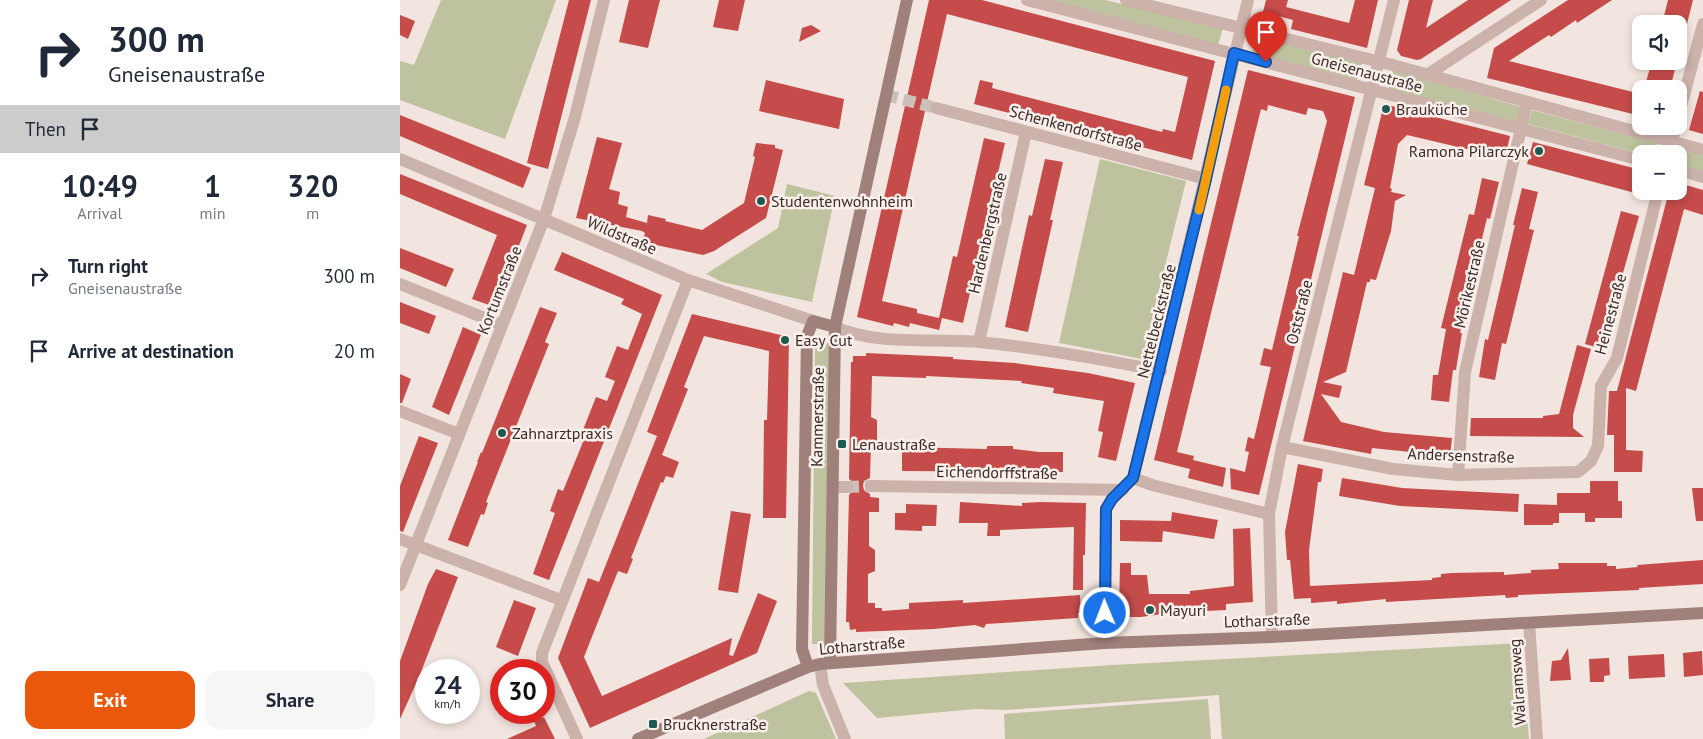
<!DOCTYPE html>
<meta charset="utf-8">
<style>
:root{--surface:#fff;--page:#f6f6f7;--text:#1f2937;--muted:#747a83;--accent:#ea580c}
body{margin:0;font-family:"PT Sans",sans-serif;background:var(--page);color:var(--text);height:100vh;display:flex;flex-direction:column;font-size:19px;white-space:nowrap}
*{box-sizing:border-box;margin:0}
p{font-size:16px;color:var(--muted)}
.icon{flex:none;width:28px;height:28px;fill:none;stroke:currentColor;stroke-width:2;stroke-linecap:round;stroke-linejoin:round}
.map{position:relative;flex:1;overflow:hidden}
.details{display:flex;flex-direction:column;background:var(--surface);width:400px}
.details>*{flex:none}
.hud{background:#fff;color:var(--text);overflow:hidden}
.controls{position:absolute;left:1232px;top:15px;display:grid;gap:10px}
.controls a{display:grid;place-items:center;width:55px;height:55px;border-radius:10px;background:var(--surface);box-shadow:0 2px 8px #0003;font-size:25px}
.speed{position:absolute;left:15px;top:659px;display:flex;gap:10px;font-size:25px;font-weight:700;text-align:center}
.speed>*{display:grid;place-content:center;width:65px;height:65px;border-radius:50%;background:var(--surface);box-shadow:0 2px 8px #0003;line-height:1}
.speed small{font-size:12px;font-weight:400}
.speed .limit{border:8px solid #d22;background:#fff;color:#111}
.pin{position:absolute;display:grid;place-items:center;width:42px;height:42px;color:#fff;margin:-51px -21px;border-radius:50% 50% 50% 0;rotate:-45deg;box-shadow:0 0 5px #0007}
.pin .icon{rotate:45deg}
.me{position:absolute;width:55px;margin:-28px;rotate:359deg;stroke-linejoin:round;filter:drop-shadow(0 0 4px #0008)}
.turn{display:flex;align-items:center;gap:18px;height:105px;padding:0 25px;font-size:22px}
.turn .icon{width:65px;height:65px;stroke-width:2.5}
.turn b{display:block;font-size:35px;line-height:42px}
.then{display:flex;align-items:center;height:48px;padding:0 25px;background:#0003;gap:10px;font-size:19px}
.eta{display:flex;justify-content:space-evenly;align-items:center;height:85px;text-align:center}
.eta b{font-size:30px;font-weight:700;line-height:35px}
.action{display:flex;gap:10px;margin-top:auto;padding:10px 25px}
.action a{flex:1;height:58px;border-radius:15px;background:var(--accent);color:#fff;font-size:20px;font-weight:700;line-height:58px;text-align:center}
.action a+a{background:var(--page);color:var(--text)}
ul{padding:0;list-style:none}
li{display:flex;align-items:center;gap:15px;height:75px;padding:0 25px}
li div{flex:1}
li b{display:block;font-size:19px}
li em{font-style:normal}
main{display:flex;flex:1;min-height:0}
.map>svg:first-child{display:block}
.green{fill:#bec29e}
.building{fill:#c54c4a}
.lines{fill:none;stroke-linecap:round;stroke-linejoin:round}
.street-tunnel{stroke:#cdbfba;stroke-width:12;stroke-dasharray:12 6;stroke-linecap:butt}
.street{stroke:#cbb2aa;stroke-width:12}
.secondary{stroke:#9f807b;stroke-width:12}
.route-casing{stroke:#114b97;stroke-width:12}
.route{stroke:#1a73e8;stroke-width:9}
.slow{stroke:#f59e0b;stroke-width:9}
.poi-dot{fill:#1f5a50;stroke:#faf0eb;stroke-width:2}
.labels{text-anchor:middle;dominant-baseline:central;stroke-width:5;stroke-linejoin:round;paint-order:stroke}
.street-label{font-size:16px;fill:#382b29;stroke:#faf0eb}
.poi-label{font-size:16px;fill:#382b29;stroke:#faf0eb;text-anchor:start}
</style>
<main>
<section class="details">
<div class="hud">
<div class="turn"><svg class="icon" aria-label="right" viewBox="0 0 24 24"><path d="M7 20v-9h11M14 6l5 5-5 5"/></svg><div><b>300 m</b>Gneisenaustraße</div></div>
<div class="then">Then<svg class="icon" aria-label="arrive" viewBox="0 0 24 24"><path d="M6 21V4h12l-3 4 3 4H6"/></svg></div>
</div>
<div class="eta">
<div><b>10:49</b><p>Arrival</p></div>
<div><b>1</b><p>min</p></div>
<div><b>320</b><p>m</p></div>
</div>
<ul>
<li><svg class="icon" aria-label="right" viewBox="0 0 24 24"><path d="M7 20v-9h11M14 6l5 5-5 5"/></svg><div><b>Turn right</b><p>Gneisenaustraße</p></div><em>300 m</em></li>
<li><svg class="icon" aria-label="arrive" viewBox="0 0 24 24"><path d="M6 21V4h12l-3 4 3 4H6"/></svg><div><b>Arrive at destination</b></div><em>20 m</em></li>
</ul>
<div class="action"><a>Exit</a><a>Share</a></div>
</section>
<div class="map">
<svg width="1303" height="739" viewBox="0 0 1303 739">
<rect width="100%" height="100%" fill="#f2e4de"/>
<path class="green" d="M41 0H156L105 139 0 100V61L14 65Z
M646 0H705L823 28 818 45Z
M856 36 962 63 957 80 852 53Z
M993 70 1121 107 1117 122 988 89Z
M1132 110 1257 143 1254 154H1242L1128 124Z
M1280 150 1303 156V172L1279 165Z
M700 159 786 181 742 359 659 343Z
M387 184 435 196 412 302 322 282 306 274 378 228Z
M415 342 429 343 426 644H412Z
M1121 643 1129 739H822L819 695 605 710 575 709 477 718 443 683 712 665Z
M409 691 416 693 436 739H304Z
M808 699 811 739H605L604 714Z"/>
<path class="building" d="M169 0H191L148 169 127 163Z
M229 0H260L248 48 219 42Z
M319 0H345L338 31 313 27Z
M529 0H582L815 61 792 160 574 104 580 80 593 83 592 88 762 132 763 129 775 132 788 77 547 14 482 301 517 309V313L539 318 553 256 557 257 584 138 605 143 563 323 542 318 539 330 510 323 509 327 494 323 493 326 457 317Z
M866 0H888L886 7 949 23 955 0H978L967 48 891 29 893 20 863 12Z
M1009 0H1033L1026 28 1068 0H1111L1021 59 1017 60 1001 56 997 50Z
M1168 0H1212L1177 23 1176 20 1151 37 1149 35 1109 61 1241 94V116L1087 78 1094 48Z
M1268 0H1293L1287 24H1262Z
M0 15 15 21 8 39 0 35Z
M411 25 421 31 399 42 402 28Z
M1252 61H1277L1270 89H1244Z
M848 70 955 97 859 495 831 489 830 468 845 472 849 452 845 451 848 437 854 439 871 367 860 365 864 348 872 350 899 236H897L927 121 923 111 908 108 906 115 868 105 867 111 861 109 777 452 794 456 793 460 826 468 823 487 788 478 790 469 754 460Z
M366 80 444 99 439 129 359 111Z
M1300 91 1303 92V134L1289 130Z
M984 104 1110 136 1105 158 1007 135 998 144 990 188 992 189 991 192 1006 195 995 201 991 231 976 280 970 279V282H967L946 372 923 382 942 386 939 398 921 394 941 422 984 432 1052 438 1050 456 972 448 971 454 903 441 943 272 954 275 975 188 964 185Z
M0 115 131 168 123 188 0 136Z
M197 137 222 143 209 189 220 192 218 204 228 207 226 217 247 223 248 215 266 219 265 221 302 230 344 203 355 157 353 156 356 143 375 145V148L383 150 366 218 314 251 303 255 242 242 245 233 242 231 176 218Z
M1133 142 1241 170V192L1236 191 1235 193 1127 164Z
M645 159 663 162 650 220H653L628 332 605 327 629 215 632 216Z
M0 174 127 225 95 307 72 299 97 235 0 194Z
M1082 178 1099 182 1090 219 1087 218 1065 309 1060 333H1062L1056 370H1053L1049 402 1031 400 1033 375H1038L1046 329 1041 328 1069 214 1074 215Z
M1279 183 1303 190V215L1284 209 1236 391 1226 388V450L1243 451 1242 472H1214V435H1207L1209 391H1217L1268 195 1270 191H1279Z
M1122 188 1138 192 1129 229 1134 230 1106 344 1102 343 1095 380 1079 377 1085 339 1088 340 1115 225H1113Z
M1221 211 1239 216 1223 273 1226 277 1221 280 1215 305 1217 310 1213 312 1203 349 1185 344Z
M0 248 54 269 46 287 0 268Z
M162 252 262 295 149 580 133 574 155 513 150 511 158 489 163 491 185 437 181 435 196 397 207 401 215 381 205 377 217 346 228 350 242 314 221 304 224 299 154 270Z
M0 302 36 316 29 334 0 323Z
M140 307 157 313 145 342 149 344 86 502 88 503 84 515 81 514 68 547 48 540 78 462H77L81 452 82 453Z
M292 314 389 337 386 518H363L364 420H367L369 351 304 336 284 387 288 389 262 455 279 462 273 478 266 476 263 483 261 482 231 558 233 559 227 574 218 571 184 657 202 696 332 638 329 655 333 656 358 593 377 601 357 653 190 728 158 658 188 578 199 582 257 436 247 432Z
M63 327 81 335 49 415 32 407Z
M1177 345 1191 349 1173 415V428L1184 437 1070 436 1071 418H1143V416L1159 414Z
M466 353 553 357V359L615 363 688 373 735 383 716 461 698 457 703 432 698 431 704 401 653 393 654 388 621 383 622 381 526 376V378L472 376 471 417 477 420V441L471 445 470 478 464 481 463 486 464 490 470 494V497L479 498V512H469V546L475 550V571L468 574V603H475V608H482V611L509 609V603L563 600V603L680 595 681 613H678V618L586 624 584 628 575 625 534 629 456 632V629L450 630 449 622H446L449 495 455 487 454 483 449 479 451 362H453V356H466Z
M0 374 11 379 2 403H0Z
M19 436 38 443 3 532 0 531V486Z
M587 446H613V449L639 452H663V472L502 471V447L587 449Z
M898 464 923 469 921 482H918L909 550 910 586 1032 580V578L1041 577V574L1052 573 1104 572V575L1131 573V570L1159 569 1158 563H1207V566H1216V569L1238 567 1237 565 1303 560V584L1239 588V590L1118 595V597L1106 598 1105 595 986 602V599L937 604V601L911 603V598L894 599 890 560H887L885 532Z
M942 478 1002 488 1119 494 1118 512 1000 506 939 496Z
M1190 481H1218V501H1222V518H1195V522H1185V513H1159V523H1153V525H1124V504L1157 505V493H1190Z
M1292 488H1303V521H1296Z
M560 502 622 506V503L641 502 686 503 685 555H676H683V590H673L674 527 600 530V536H587L588 523H559Z
M506 504 537 505 536 526H522V531L495 530V513H506Z
M331 511 351 514 338 593 318 590Z
M772 512 818 520 814 539 763 531 762 542 720 541V520L771 521Z
M850 528 853 602 826 604V610L806 611 803 618 799 611 786 612 784 616 776 612 741 617H721L719 614 720 563H731V575H747L749 594H790V591L834 586 833 529Z
M36 569 58 577 19 677 0 719V661L28 584Z
M114 600 136 608 118 656 96 647Z
M1168 648 1171 680 1150 681 1152 661 1161 660Z
M1302 651 1303 675 1284 677 1283 653Z
M1264 654 1265 677 1229 679 1228 656Z
M1209 658 1210 675 1204 676V682H1190L1189 659Z
M144 717 155 739H107L136 726 134 721Z"/>
<g class="lines">
<path class="street-tunnel" d="M486 95 536 108
M447 487 471 486"/>
<path class="street" d="M627 0 1241 160
M726 0 989 64 1303 150
M1027 75 1141 0
M536 108 806 179
M1279 114 1303 24
M1268 154 1276 126
M0 159 288 280 413 321
M1279 170 1303 177
M0 284 102 325
M435 327C477 346 534 338 579 342 640 348 701 359 761 371
M579 342 626 132
M0 411 59 434
M882 447 993 469 1058 475 1178 472 1191 461 1198 446 1201 386 1217 358 1258 191
M1058 475 1065 372 1127 102
M733 478 752 485 869 514
M471 486 723 490
M432 487H447
M0 539 161 600
M0 585 144 219 175 117 204 0
M1129 623 1137 739
M872 637 869 514 882 447 994 0
M705 643 706 509 712 499 733 478 848 0
M420 664 423 685 445 739
M177 739 142 662V653L288 280"/>
<path class="secondary" d="M430 663 435 327 507 0
M408 667 402 649 407 336 413 321 435 327
M238 739 408 667 420 664 705 643 872 637 1303 613"/>
</g>
<g class="lines">
<defs>
<path id="route" d="M705 613 706 509 712 499 733 478 806 179 834 53 866 62"/>
</defs>
<use href="#route" class="route-casing"/>
<use href="#route" class="route"/>
<path class="slow" d="M799 210 826 90"/>
</g>
<g class="poi-dot">
<circle cx="986" cy="109" r="5"/>
<circle cx="1139" cy="151" r="5"/>
<circle cx="361" cy="201" r="5"/>
<circle cx="385" cy="340" r="5"/>
<circle cx="102" cy="433" r="5"/>
<rect x="437" y="439" width="10" height="10" rx="2.5"/>
<circle cx="750" cy="610" r="5"/>
<rect x="248" y="719" width="10" height="10" rx="2.5"/>
</g>
<g class="labels">
<g class="street-label">
<text transform="translate(967 72) rotate(15)">Gneisenaustraße</text>
<text transform="translate(676 128) rotate(15)">Schenkendorfstraße</text>
<text transform="translate(587 233) rotate(-77)">Hardenbergstraße</text>
<text transform="translate(222 235) rotate(23)">Wildstraße</text>
<text transform="translate(1069 284) rotate(-77)">Mörikestraße</text>
<text transform="translate(99 290) rotate(-68)">Kortumstraße</text>
<text transform="translate(899 312) rotate(-76)">Oststraße</text>
<text transform="translate(1210 314) rotate(-75)">Heinestraße</text>
<text transform="translate(756 321) rotate(-76)">Nettelbeckstraße</text>
<text transform="translate(417 417) rotate(-89)">Kammerstraße</text>
<text transform="translate(1061 455) rotate(2)">Andersenstraße</text>
<text transform="translate(597 472) rotate(1)">Eichendorffstraße</text>
<text transform="translate(867 620) rotate(-2)">Lotharstraße</text>
<text transform="translate(462 645) rotate(-5)">Lotharstraße</text>
<text transform="translate(1117 682) rotate(-94)">Walramsweg</text>
</g>
<g class="poi-label">
<text x="996" y="109">Brauküche</text>
<text x="1129" y="151" text-anchor="end">Ramona Pilarczyk</text>
<text x="371" y="201">Studentenwohnheim</text>
<text x="395" y="340">Easy Cut</text>
<text x="112" y="433">Zahnarztpraxis</text>
<text x="452" y="444">Lenaustraße</text>
<text x="760" y="610">Mayuri</text>
<text x="263" y="724">Brucknerstraße</text>
</g>
</g>
</svg>
<div class="controls">
<a><svg class="icon" aria-label="sound" viewBox="0 0 24 24"><path d="M4 9h4l5-4v14l-5-4H4zM17 9q2 3 0 6"/></svg></a>
<a>+</a>
<a>−</a>
</div>
<div class="speed"><div>24<small>km/h</small></div><div class="limit">30</div></div>
<div class="pin" style="left:866px;top:62px;background:#d93025"><svg class="icon" aria-label="arrive" viewBox="0 0 24 24"><path d="M6 21V4h12l-3 4 3 4H6"/></svg></div>
<svg class="me" style="left:705px;top:613px" viewBox="-20 -20 40 40"><circle r="17" fill="#1a73e8" stroke="#fff" stroke-width="3"/><path d="M0-11L8 9 0 5-8 9z" fill="#fff"/></svg>
</div>
</main>
